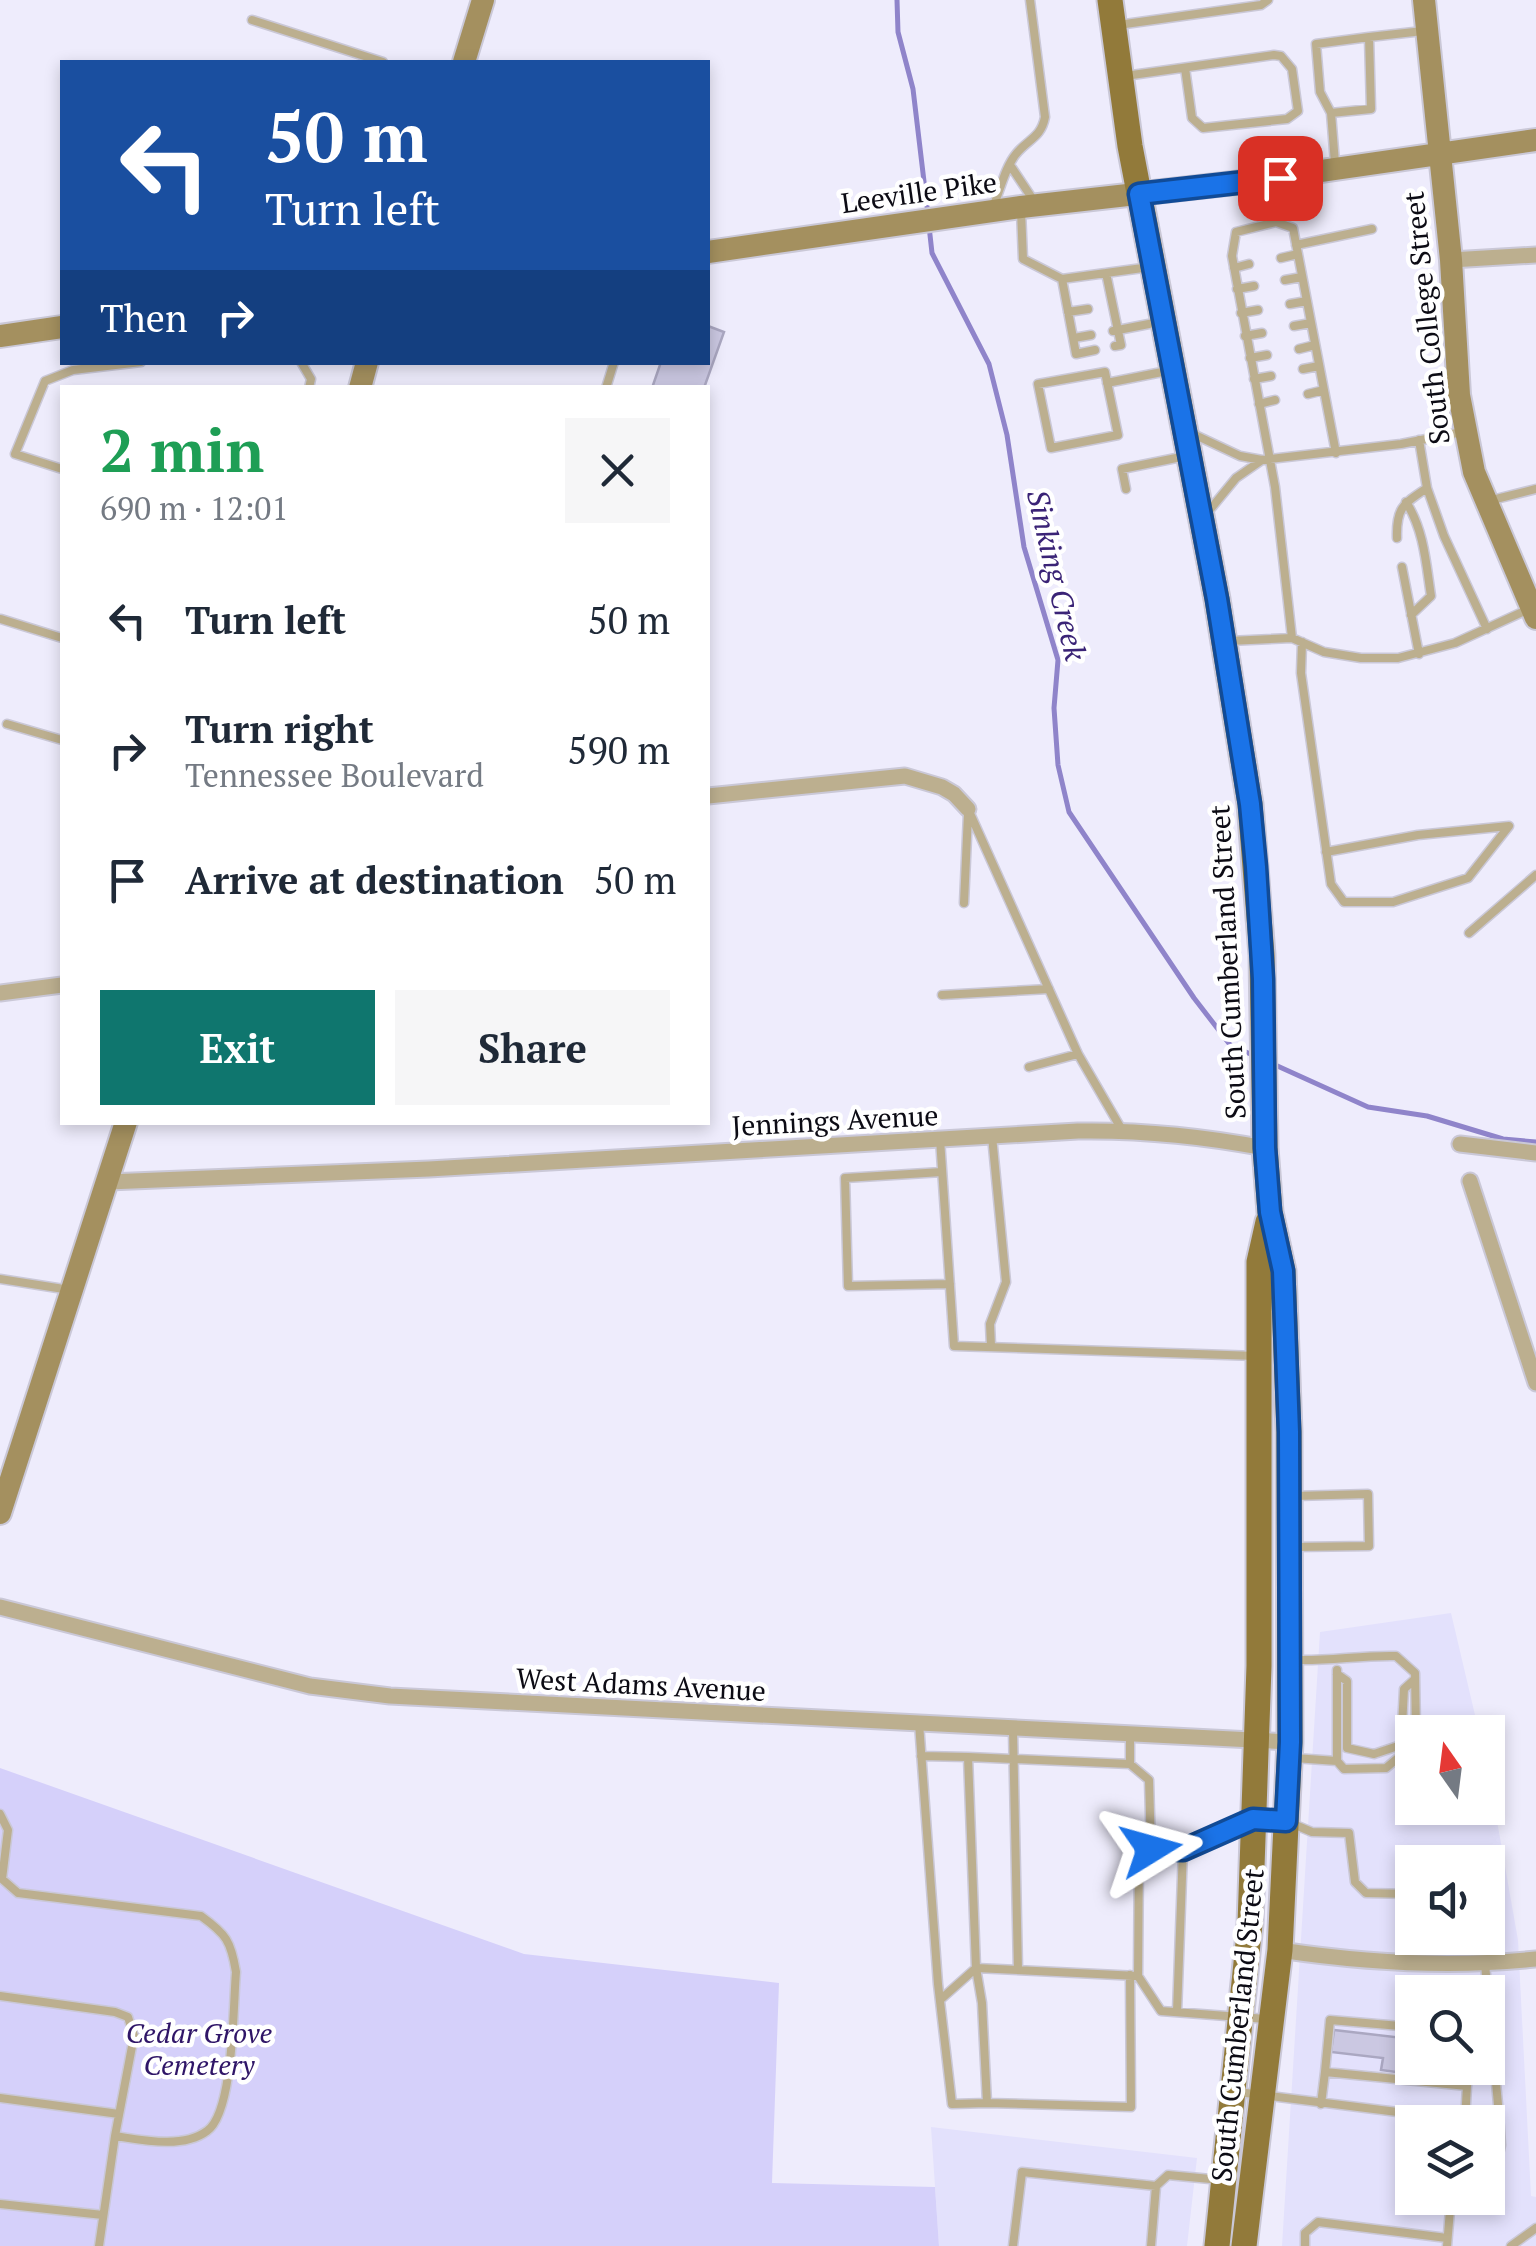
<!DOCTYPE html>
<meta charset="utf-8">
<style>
:root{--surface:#fff;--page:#f6f6f7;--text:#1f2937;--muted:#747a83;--accent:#0f766e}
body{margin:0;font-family:"PT Serif",serif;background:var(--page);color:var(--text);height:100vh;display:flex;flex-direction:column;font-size:38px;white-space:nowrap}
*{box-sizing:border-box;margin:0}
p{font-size:32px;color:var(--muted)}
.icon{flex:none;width:55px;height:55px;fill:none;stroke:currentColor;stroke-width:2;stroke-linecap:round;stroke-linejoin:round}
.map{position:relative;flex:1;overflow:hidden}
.sheet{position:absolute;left:60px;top:385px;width:650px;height:740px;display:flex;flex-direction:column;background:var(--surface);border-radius:0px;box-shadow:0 5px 15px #0003}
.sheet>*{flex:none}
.hud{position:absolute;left:60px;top:60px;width:650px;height:305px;border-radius:0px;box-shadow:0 5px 15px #0003;background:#1a4fa0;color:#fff;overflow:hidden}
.needle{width:65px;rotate:346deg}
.controls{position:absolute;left:1395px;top:1715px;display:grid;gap:20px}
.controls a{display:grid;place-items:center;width:110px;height:110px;border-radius:0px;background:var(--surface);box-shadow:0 5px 15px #0003;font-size:50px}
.pin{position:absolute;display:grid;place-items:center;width:85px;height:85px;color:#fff;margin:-42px;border-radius:20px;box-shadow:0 5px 15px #0006}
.me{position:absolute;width:110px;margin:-55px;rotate:82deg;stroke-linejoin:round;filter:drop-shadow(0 0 8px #0008)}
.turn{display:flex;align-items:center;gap:35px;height:210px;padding:0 40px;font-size:45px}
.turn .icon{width:130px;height:130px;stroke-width:2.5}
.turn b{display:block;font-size:70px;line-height:85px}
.then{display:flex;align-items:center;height:95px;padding:0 40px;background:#0003;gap:20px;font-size:38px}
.round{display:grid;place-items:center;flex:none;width:105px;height:105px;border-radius:0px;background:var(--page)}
.overview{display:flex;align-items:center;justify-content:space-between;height:170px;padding:0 40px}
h1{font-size:60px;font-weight:800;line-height:75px;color:#1e9e55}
.primary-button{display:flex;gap:20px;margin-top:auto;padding:20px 40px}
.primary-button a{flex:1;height:115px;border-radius:0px;background:var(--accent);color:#fff;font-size:40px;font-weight:800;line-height:115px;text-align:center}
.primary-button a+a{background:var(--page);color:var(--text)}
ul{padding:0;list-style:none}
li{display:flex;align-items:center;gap:30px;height:130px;padding:0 40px}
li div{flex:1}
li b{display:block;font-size:38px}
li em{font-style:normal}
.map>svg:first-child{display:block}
.built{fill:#e3e1fc;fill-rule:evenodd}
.green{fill:#d5d0fa}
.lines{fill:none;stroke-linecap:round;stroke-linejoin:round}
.stream{stroke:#8f84ca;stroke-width:5}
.building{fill:#cbc8e2;stroke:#aaa7c1;stroke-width:2.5}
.lane-casing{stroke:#cac8d7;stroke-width:11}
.street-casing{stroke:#cac8d7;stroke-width:19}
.secondary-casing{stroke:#cac8d7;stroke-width:26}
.primary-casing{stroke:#cac8d7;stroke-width:29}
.lane{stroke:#bcaf8f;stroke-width:8}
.street{stroke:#bcaf8f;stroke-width:15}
.secondary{stroke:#a4905f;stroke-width:22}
.primary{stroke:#927a3a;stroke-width:25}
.route-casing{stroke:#114b97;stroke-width:25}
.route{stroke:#1a73e8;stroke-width:18}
.labels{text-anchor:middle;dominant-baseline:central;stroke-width:9;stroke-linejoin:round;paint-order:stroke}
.street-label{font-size:28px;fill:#0c0b14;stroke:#fff}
.park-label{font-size:28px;font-style:italic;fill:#2f1567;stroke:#fff}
.water-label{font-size:30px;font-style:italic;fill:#3a2376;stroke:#fff}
</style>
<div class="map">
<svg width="1536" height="2246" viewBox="0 0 1536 2246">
<rect width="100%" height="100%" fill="#eeecfc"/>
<path class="built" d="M1451 1613 1479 1732H1412V1808H1488V1770L1518 1940 1531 2196 1536 2197V2246H1282L1320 1632ZM1412 1862H1488V1938H1412ZM1412 1992H1488V2068H1412ZM1412 2122H1488V2198H1412Z
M931 2127 1197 2158 1187 2246H939Z"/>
<path class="green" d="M0 1768 524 1954 779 1983 772 2183 935 2187 939 2246H0Z"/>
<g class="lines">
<path class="stream" d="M897 0 898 32 913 89 928 215
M929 226 932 253 989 364 1007 435 1024 547 1058 660 1054 708 1058 765 1069 812 1194 998 1231 1046 1253 1055
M1273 1064 1368 1107 1427 1116 1503 1139 1536 1142"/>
</g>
<path class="building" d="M708 326 724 332 704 388H652L661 362H708Z
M1334 2030 1412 2039V2060L1406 2059 1404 2073 1381 2070 1383 2058 1331 2052Z"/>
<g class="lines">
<defs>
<path id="lane" d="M252 20 383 62
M1118 25 1261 5 1268 0
M1125 76 1274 55 1281 56 1292 69 1298 111 1287 119 1203 128 1192 118 1185 68
M1331 113 1371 109 1369 37 1423 31
M1335 163 1331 113 1320 92 1316 44 1369 37
M1010 165 1034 201
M993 207C1000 191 1005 167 1016 154 1028 139 1041 138 1045 117L1030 0
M1021 211 1023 259 1062 279 1150 267
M1296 245 1372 229
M1281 258 1298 254
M1234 268 1249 264
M1106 273 1121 345 1115 346
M1062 279 1076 354 1095 350
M1285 280 1302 277
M1237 289 1254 286
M1290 304 1307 301
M1068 312 1088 309
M1241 313 1258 310
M1294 326 1311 323
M1113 331 1159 322
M1245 336 1262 333
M1074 338 1091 335
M1299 349 1315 345
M1250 358 1267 355
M301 362 311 379 309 388
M1303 369 1319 366
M1105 372 1118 435 1051 448 1038 384Z
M1254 379 1271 376
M1107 383 1167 371
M606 388 614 362
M1308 394 1324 390
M1259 404 1275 400
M1193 434 1240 456 1262 460 1401 444 1462 432
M1419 440 1427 488 1444 536 1487 629
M62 469 15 454 45 381 73 370 141 362
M1126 489 1122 469 1186 456
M1492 500 1536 489
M1406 502C1424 530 1426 563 1431 596L1411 615
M1208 512 1236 478 1262 460
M1397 538C1396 508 1403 504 1427 488
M1402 567 1419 654
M1 619 62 638
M1292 638 1275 487 1232 256 1236 232 1276 222 1293 228 1336 453
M1229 641 1292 638 1324 652 1361 658H1398L1455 643 1527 610
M1302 642 1301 673 1331 884 1344 902H1393L1468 878 1509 826 1418 835 1326 852
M7 724 62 740
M968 809 1078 1054
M964 903 968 814
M1469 933 1536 875
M942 995 1049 989
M1029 1067 1078 1054 1122 1130
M940 1139 954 1346 1257 1356
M942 1172 845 1178 848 1286 950 1284
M0 1279 70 1290
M991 1346 990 1324 1006 1282 992 1136
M1294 1547 1369 1546 1368 1494 1294 1496
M1297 1660C1331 1661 1362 1655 1396 1656L1415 1673 1416 1732
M1337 1674 1347 1681V1748L1374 1754 1401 1745 1404 1689 1415 1679
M919 1723 938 1984 952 2104 987 2103 982 2003 976 1968
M1013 1730 1018 1970
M1130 1734V1764
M921 1756 968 1757
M1294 1758 1337 1761 1344 1769 1386 1768 1412 1746
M1337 1761V1670
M0 1814 8 1830 2 1879 18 1893 201 1916C226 1934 231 1941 236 1972 233 2005 234 2112 207 2131 183 2149 142 2140 115 2136
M1488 1887 1492 1886 1499 1962
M1138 1976 1139 1851 1151 1849
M0 1996 115 2012 128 2017 134 2036 115 2136 99 2246
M940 2000 976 1968
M1177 2012 1183 1850
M1266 2019 1161 2011 1138 1976 976 1968 968 1757 1130 1764 1149 1780 1151 1849 1183 1850 1253 1819 1286 1821 1312 1832 1349 1833 1355 1882 1366 1893 1412 1894
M1325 2072 1330 2020 1412 2027
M1467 2086 1469 2068
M1238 2092 1477 2122 1499 2115 1485 1964
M0 2098 119 2114
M987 2103 1131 2107 1130 1975
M1321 2104 1325 2072 1467 2086 1465 2121
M1488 2168 1497 2164 1501 2145 1499 2115
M0 2204 103 2215
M1013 2246 1022 2172 1156 2186
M1151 2246 1156 2186 1168 2175 1221 2180
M1305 2246V2233L1318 2222 1447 2238
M1447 2246 1451 2198
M1511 2246 1536 2228"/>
<path id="street" d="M1451 260 1536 255
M708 796 905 776 942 787 954 794 968 809
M0 993 62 985
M1460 1144 1536 1153
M1470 1181 1536 1383
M108 1182 429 1169 1078 1131C1142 1130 1202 1136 1265 1148
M0 1607 310 1686 390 1696 1290 1742
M1280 1950C1366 1963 1449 1968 1536 1959"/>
<path id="secondary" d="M1424 0 1451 260 1459 395 1474 472 1536 618
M464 62 483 0
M708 252 1021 207 1252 181 1536 140
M0 336 62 327
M360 388 367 362
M0 1513 126 1122"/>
<path id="primary" d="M1110 0 1130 146 1217 599 1250 804 1262 955 1265 1148 1270 1212 1283 1271 1289 1432 1290 1742 1280 1950 1244 2246
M1217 2246 1250 1924 1259 1666V1262L1268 1222"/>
</defs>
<use href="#lane" class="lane-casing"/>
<use href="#street" class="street-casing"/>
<use href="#secondary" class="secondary-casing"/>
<use href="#primary" class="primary-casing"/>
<use href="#lane" class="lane"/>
<use href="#street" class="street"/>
<use href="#secondary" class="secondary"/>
<use href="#primary" class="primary"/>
</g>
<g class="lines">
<defs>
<path id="route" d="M1151 1849 1183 1850 1253 1819 1286 1821 1290 1742 1289 1432 1283 1271 1270 1212 1265 1148 1263 979 1256 867 1250 804 1217 599 1139 194 1280 178"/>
</defs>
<use href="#route" class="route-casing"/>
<use href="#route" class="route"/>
</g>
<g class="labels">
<g class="street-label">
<text transform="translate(919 192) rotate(-8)">Leeville Pike</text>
<text transform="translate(1426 318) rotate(-96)">South College Street</text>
<text transform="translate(1227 962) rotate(-93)">South Cumberland Street</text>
<text transform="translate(835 1120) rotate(-3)">Jennings Avenue</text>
<text transform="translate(641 1684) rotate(3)">West Adams Avenue</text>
<text transform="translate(1237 2025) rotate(-84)">South Cumberland Street</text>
</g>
<g class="park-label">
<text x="199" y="2032">Cedar Grove<tspan x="199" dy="32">Cemetery</tspan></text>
</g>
<g class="water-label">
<text transform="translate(1057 575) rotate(77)">Sinking Creek</text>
</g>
</g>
</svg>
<div class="controls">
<a><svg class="needle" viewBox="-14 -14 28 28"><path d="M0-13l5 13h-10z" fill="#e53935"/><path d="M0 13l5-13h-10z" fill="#747a83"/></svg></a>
<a><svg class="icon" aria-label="sound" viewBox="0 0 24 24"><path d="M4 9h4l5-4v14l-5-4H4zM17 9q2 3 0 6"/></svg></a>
<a><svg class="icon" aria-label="search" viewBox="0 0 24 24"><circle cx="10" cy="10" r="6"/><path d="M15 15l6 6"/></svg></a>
<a><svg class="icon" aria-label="layers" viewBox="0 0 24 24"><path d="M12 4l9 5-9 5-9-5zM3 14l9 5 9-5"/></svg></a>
</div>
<div class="pin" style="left:1280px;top:178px;background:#d93025"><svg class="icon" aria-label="arrive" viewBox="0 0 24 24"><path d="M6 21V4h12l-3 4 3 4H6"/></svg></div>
<svg class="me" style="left:1151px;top:1849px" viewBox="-20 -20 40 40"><path d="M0-17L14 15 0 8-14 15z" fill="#1a73e8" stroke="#fff" stroke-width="4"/></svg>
<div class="hud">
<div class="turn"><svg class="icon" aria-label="left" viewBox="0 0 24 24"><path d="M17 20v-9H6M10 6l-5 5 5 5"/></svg><div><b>50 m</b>Turn left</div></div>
<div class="then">Then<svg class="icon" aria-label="right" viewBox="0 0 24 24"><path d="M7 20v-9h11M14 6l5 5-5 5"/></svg></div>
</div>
<section class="sheet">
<div class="overview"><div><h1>2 min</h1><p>690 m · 12:01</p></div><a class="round"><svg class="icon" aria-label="close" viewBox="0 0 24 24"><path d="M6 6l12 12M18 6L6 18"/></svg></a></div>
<ul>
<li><svg class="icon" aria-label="left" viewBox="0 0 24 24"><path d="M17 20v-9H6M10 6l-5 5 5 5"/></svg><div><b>Turn left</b></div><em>50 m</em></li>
<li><svg class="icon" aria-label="right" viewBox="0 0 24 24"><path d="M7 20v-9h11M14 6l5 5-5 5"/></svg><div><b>Turn right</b><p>Tennessee Boulevard</p></div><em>590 m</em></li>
<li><svg class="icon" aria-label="arrive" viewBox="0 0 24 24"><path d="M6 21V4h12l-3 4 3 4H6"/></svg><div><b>Arrive at destination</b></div><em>50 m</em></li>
</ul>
<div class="primary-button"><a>Exit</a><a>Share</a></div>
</section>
</div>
